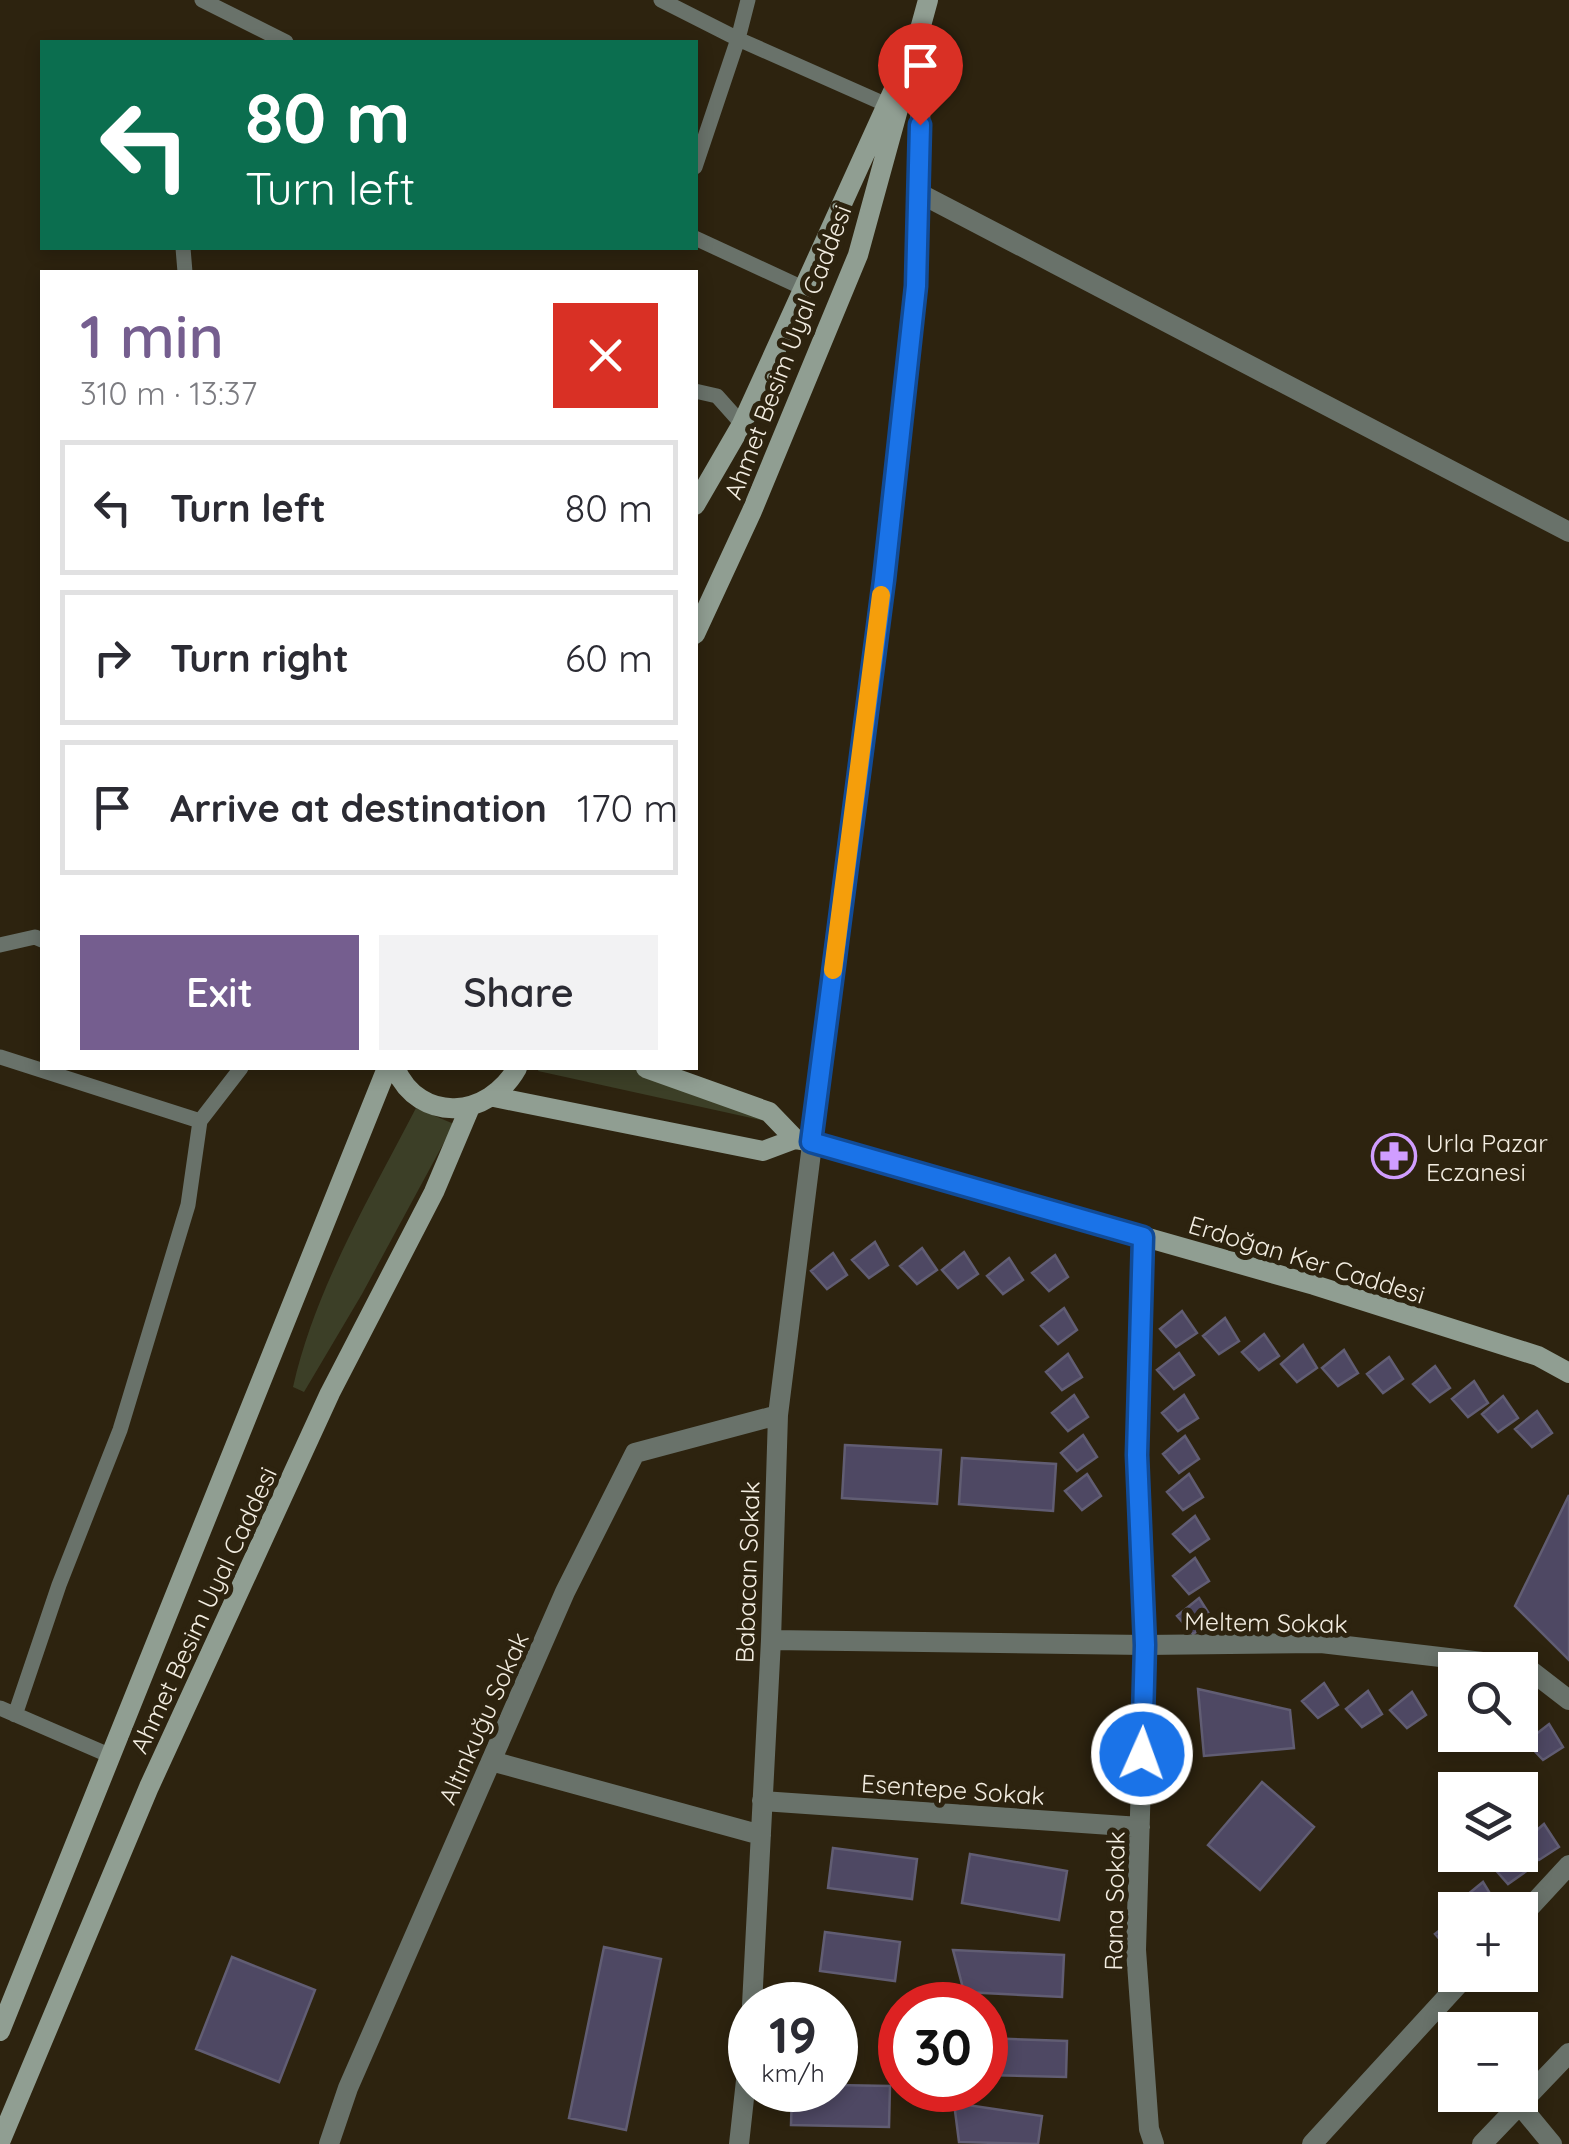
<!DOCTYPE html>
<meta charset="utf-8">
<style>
:root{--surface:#fff;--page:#f2f2f3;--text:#2b2b33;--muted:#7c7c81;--line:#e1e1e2;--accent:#755e8f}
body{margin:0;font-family:Quicksand,sans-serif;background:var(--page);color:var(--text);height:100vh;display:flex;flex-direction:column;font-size:38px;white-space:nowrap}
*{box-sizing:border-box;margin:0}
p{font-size:32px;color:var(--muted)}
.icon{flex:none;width:55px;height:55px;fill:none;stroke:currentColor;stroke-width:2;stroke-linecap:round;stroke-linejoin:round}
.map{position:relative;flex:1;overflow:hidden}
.panel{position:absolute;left:40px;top:270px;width:658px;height:800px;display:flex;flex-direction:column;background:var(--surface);border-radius:0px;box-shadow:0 5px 15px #0003}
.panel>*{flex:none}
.hud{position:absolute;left:40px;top:40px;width:658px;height:210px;border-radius:0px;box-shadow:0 5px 15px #0003;background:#0b6e4f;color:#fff;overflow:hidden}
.buttons{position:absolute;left:1438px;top:1652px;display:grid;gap:20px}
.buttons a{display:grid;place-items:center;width:100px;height:100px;border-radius:0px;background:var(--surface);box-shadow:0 5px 15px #0003;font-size:50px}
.speed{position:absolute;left:728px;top:1982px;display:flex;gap:20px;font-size:50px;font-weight:700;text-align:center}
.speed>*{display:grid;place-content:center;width:130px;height:130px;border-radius:50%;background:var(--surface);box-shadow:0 5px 15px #0003;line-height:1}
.speed small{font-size:25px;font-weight:400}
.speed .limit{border:15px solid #d22;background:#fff;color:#111}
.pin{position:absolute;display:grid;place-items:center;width:85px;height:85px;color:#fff;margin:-102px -42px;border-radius:50% 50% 50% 0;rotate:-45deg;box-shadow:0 0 10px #0007}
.pin .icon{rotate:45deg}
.me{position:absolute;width:110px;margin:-55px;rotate:2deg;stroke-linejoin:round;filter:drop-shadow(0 0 8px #0008)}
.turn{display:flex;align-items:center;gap:35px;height:210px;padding:0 40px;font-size:45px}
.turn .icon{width:130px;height:130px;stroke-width:2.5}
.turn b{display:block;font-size:70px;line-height:85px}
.round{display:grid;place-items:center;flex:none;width:105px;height:105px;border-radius:0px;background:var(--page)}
.summary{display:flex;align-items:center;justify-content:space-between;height:170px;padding:0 40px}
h1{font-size:60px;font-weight:600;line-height:75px;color:var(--accent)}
.action{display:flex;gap:20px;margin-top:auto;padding:20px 40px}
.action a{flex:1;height:115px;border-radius:0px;background:var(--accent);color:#fff;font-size:40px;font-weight:600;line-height:115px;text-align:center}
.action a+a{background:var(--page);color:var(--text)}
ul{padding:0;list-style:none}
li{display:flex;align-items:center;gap:30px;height:135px;margin:0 20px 15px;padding:0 20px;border:5px solid var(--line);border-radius:0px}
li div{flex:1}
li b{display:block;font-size:38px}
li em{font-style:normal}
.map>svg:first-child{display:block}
.green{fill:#3c3f27}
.building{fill:#4e4863;stroke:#615d73;stroke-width:2.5}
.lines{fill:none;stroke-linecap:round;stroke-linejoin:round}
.service{stroke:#69726a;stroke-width:15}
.minor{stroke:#69726a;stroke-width:20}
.secondary{stroke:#909e92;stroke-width:20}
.route-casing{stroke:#114b97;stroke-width:25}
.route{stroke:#1a73e8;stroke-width:18}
.slow{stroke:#f59e0b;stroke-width:18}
.labels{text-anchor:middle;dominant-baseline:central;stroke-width:10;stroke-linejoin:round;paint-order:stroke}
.street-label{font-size:25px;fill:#f3ede1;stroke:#2d230f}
.poi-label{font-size:25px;fill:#f3ede1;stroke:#2d230f;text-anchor:start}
</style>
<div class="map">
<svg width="1569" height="2144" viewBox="0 0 1569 2144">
<rect width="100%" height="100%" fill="#2d230f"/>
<path class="green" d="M539 1068H653L774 1123 538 1071Z
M416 1108 454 1124 362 1294 304 1392 293 1387C315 1289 370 1197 416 1108Z"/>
<path class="building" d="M875 1242 888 1265 869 1278 852 1260Z
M922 1248 937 1270 917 1284 900 1266Z
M964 1252 978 1274 958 1288 942 1270Z
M833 1253 847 1275 827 1289 811 1271Z
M1055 1255 1068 1277 1049 1291 1032 1273Z
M1009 1258 1023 1280 1003 1294 987 1276Z
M1064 1308 1077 1330 1058 1344 1041 1326Z
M1182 1311 1197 1333 1176 1347 1160 1329Z
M1225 1318 1239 1341 1219 1354 1203 1336Z
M1264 1334 1279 1356 1259 1370 1242 1352Z
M1303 1345 1317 1368 1297 1382 1281 1364Z
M1344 1350 1358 1373 1338 1386 1322 1368Z
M1179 1353 1194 1375 1174 1389 1157 1370Z
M1068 1354 1082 1377 1062 1390 1046 1372Z
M1389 1357 1403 1379 1383 1393 1367 1374Z
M1435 1366 1450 1388 1430 1402 1413 1384Z
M1474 1381 1488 1403 1468 1417 1452 1399Z
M1074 1395 1088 1417 1068 1431 1052 1413Z
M1184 1395 1198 1418 1178 1431 1162 1413Z
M1503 1396 1518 1418 1498 1432 1482 1414Z
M1537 1411 1552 1433 1532 1447 1515 1429Z
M1083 1435 1097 1457 1077 1471 1061 1453Z
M1185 1436 1199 1459 1179 1473 1163 1454Z
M845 1445 941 1450 937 1504 842 1498Z
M962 1458 1056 1464 1053 1511 959 1504Z
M1087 1474 1101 1496 1082 1510 1065 1491Z
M1189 1474 1203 1497 1183 1510 1167 1492Z
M1569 1495V1660L1515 1606Z
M1195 1516 1209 1539 1190 1552 1173 1534Z
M1195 1558 1209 1581 1189 1594 1173 1576Z
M1199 1598 1213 1620 1193 1634 1177 1616Z
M1324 1683 1338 1705 1318 1718 1302 1701Z
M1198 1689 1290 1710 1294 1748 1204 1756Z
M1368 1691 1382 1714 1362 1727 1346 1709Z
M1412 1692 1426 1715 1407 1728 1390 1710Z
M1549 1724 1563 1747 1543 1760 1526 1742Z
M1262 1782 1314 1827 1260 1890 1208 1845Z
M1544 1824 1559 1847 1539 1860 1522 1843Z
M833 1848 917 1859 912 1899 828 1888Z
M970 1854 1067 1871 1059 1920 962 1903Z
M1506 1855H1518L1528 1870 1508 1884 1492 1866Z
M1483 1882 1497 1905 1489 1910H1470L1461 1900Z
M1455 1918V1950L1451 1952 1435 1934Z
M825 1932 900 1942 895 1981 820 1971Z
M604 1947 661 1959 626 2130 569 2118Z
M953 1950 1064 1955 1062 1997 964 1992Z
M232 1957 315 1990 279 2082 196 2049Z
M985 2038 1067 2041 1066 2077 985 2075Z
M835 2085 890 2086 889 2127 791 2125 792 2090H835Z
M954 2103 1042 2116 1038 2144 959 2142Z"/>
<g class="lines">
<path class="service" d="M202 0 286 42
M661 0 738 39 887 105
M695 167 738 39 748 0
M695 238 803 288
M183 248 185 272
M695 391 717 396 742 424
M0 945 35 937 42 940
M0 1057 200 1121
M0 1708 111 1756
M15 1715 59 1585 120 1430 188 1205 200 1121 241 1068"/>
<path class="minor" d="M919 193 1569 532
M1143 1237 1137 1455 1145 1645 1136 1950 1149 2129 1154 2144
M771 1640 1145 1645 1321 1643 1526 1667 1569 1700
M491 1761 761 1835
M762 1801 1140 1827
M1520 1918 1569 1865
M752 2005 771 1640 778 1415 883 580 915 287 923 31
M1519 2104 1552 2144
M329 2144 348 2088 565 1592 635 1453 778 1415
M739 2144 750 2044
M1312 2144 1467 1975
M1482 2144 1569 2053"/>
<path class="secondary" d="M695 505 742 424 896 85
M695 634 752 511 858 255 928 0
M395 1068C420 1125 489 1118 517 1068
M646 1068 769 1112 795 1139
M494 1097 763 1151 795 1139 811 1142 1314 1285 1538 1356 1569 1373
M0 2031 387 1068
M0 2142 149 1787 330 1393 434 1192 470 1107"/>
</g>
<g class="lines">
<defs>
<path id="route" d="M920 125 916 286 884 580 811 1142 1143 1237 1137 1455 1145 1645 1142 1754"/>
</defs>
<use href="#route" class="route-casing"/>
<use href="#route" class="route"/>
<path class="slow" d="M833 970 881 595"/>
</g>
<defs>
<symbol id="pharmacy-ring" viewBox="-11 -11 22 22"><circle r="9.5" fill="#2d230f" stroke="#d09dff" stroke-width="1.5"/><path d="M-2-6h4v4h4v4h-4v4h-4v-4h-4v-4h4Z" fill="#d09dff"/></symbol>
</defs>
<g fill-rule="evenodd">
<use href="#pharmacy-ring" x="1369" y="1131" width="50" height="50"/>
</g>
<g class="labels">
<g class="street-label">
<text transform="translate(787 352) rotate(-69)">Ahmet Besim Uyal Caddesi</text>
<text transform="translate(1307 1259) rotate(17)">Erdoğan Ker Caddesi</text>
<text transform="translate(747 1572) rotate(-88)">Babacan Sokak</text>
<text transform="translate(203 1610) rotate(-65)">Ahmet Besim Uyal Caddesi</text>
<text transform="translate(1266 1622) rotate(1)">Meltem Sokak</text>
<text transform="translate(483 1718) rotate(-66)">Altınkuğu Sokak</text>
<text transform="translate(953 1789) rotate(4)">Esentepe Sokak</text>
<text transform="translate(1114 1901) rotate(-89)">Rana Sokak</text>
</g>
<g class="poi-label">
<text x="1426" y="1142">Urla Pazar<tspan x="1426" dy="29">Eczanesi</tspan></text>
</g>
</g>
</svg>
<div class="buttons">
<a><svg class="icon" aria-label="search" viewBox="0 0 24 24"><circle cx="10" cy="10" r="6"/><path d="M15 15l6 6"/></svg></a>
<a><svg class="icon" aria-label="layers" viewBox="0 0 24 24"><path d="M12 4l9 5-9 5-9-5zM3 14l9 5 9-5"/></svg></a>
<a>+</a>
<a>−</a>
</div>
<div class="speed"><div>19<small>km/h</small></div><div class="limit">30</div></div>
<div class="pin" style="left:920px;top:125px;background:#d93025"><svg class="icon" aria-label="arrive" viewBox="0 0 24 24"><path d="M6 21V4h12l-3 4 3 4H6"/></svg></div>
<svg class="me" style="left:1142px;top:1754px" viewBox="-20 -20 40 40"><circle r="17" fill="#1a73e8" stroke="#fff" stroke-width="3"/><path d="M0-11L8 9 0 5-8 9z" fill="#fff"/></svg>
<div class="hud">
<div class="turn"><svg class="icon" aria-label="left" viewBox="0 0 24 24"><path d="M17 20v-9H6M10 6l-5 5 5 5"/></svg><div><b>80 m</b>Turn left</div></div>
</div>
<section class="panel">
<div class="summary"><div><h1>1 min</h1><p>310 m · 13:37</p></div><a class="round" style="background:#d93025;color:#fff"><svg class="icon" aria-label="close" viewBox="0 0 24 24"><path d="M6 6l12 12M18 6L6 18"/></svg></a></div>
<ul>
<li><svg class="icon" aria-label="left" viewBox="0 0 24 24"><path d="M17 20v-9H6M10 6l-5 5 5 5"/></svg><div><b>Turn left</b></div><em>80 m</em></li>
<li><svg class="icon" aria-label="right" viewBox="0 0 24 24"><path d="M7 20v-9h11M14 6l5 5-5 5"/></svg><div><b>Turn right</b></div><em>60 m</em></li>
<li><svg class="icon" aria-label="arrive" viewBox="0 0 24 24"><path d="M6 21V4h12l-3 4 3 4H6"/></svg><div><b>Arrive at destination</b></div><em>170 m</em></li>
</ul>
<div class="action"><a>Exit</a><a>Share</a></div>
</section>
</div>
